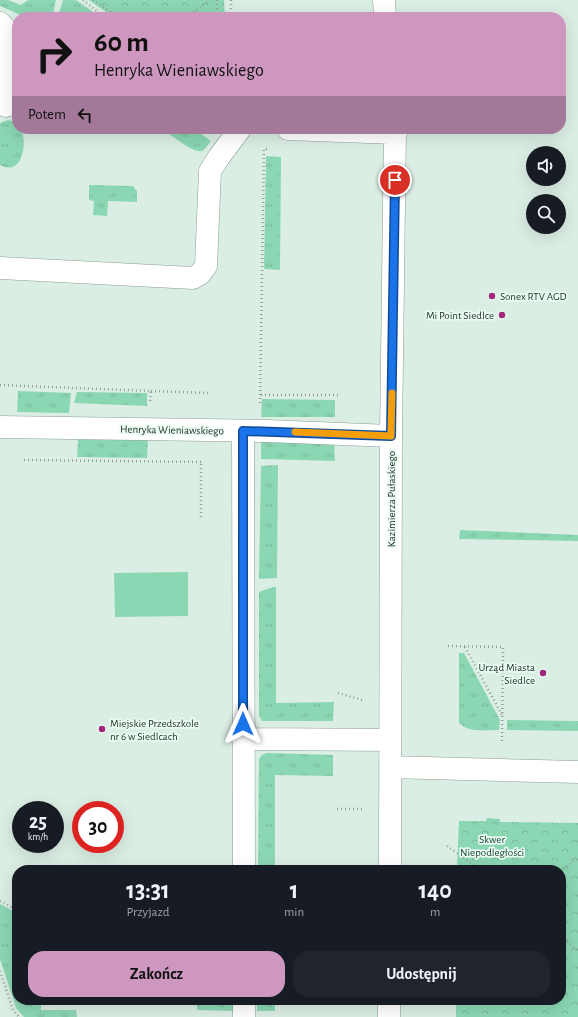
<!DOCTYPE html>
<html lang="pl">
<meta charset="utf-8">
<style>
:root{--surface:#171b24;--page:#20242c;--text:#f1f3f6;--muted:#9ea1a6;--accent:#cd97bf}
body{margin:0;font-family:"Alegreya Sans",sans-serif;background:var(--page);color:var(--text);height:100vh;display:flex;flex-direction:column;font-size:15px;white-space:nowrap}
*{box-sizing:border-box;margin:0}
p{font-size:13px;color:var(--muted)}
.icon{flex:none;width:22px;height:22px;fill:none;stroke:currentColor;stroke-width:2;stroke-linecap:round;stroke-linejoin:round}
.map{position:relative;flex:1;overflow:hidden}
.panel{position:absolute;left:12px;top:865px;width:554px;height:140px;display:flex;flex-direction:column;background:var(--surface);border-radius:16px;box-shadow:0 4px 16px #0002}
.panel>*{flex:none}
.guide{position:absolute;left:12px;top:12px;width:554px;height:122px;border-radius:16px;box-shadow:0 4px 16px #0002;background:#cd97bf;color:#111;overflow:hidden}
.fabs{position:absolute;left:526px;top:146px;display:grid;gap:8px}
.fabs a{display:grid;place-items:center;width:40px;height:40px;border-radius:50%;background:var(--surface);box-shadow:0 4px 16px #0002;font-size:20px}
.speed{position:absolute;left:12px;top:801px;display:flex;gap:8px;font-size:20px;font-weight:700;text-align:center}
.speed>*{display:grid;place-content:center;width:52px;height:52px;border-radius:50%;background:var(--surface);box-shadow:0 4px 16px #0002;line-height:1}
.speed small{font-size:10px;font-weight:400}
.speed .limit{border:6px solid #d22;background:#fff;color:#111}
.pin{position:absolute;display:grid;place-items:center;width:34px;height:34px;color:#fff;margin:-17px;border:2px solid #fff;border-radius:50%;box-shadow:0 1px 4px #0007}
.me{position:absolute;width:44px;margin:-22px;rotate:0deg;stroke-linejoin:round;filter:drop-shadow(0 0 3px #0008)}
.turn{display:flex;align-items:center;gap:14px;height:84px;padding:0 16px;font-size:18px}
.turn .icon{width:52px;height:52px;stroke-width:2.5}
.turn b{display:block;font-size:28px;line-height:34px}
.then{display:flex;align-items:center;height:38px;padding:0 16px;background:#0003;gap:8px;font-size:15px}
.eta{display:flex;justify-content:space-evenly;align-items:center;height:68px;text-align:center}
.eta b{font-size:24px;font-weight:700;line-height:28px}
.cta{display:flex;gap:8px;margin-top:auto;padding:8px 16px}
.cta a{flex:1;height:46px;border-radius:16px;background:var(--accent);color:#111;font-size:16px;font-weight:700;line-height:46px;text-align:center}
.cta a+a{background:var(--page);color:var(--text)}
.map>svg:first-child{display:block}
.grass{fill:url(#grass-tufts)}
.park{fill:url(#park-crowns)}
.pitch{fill:#8cd7b3}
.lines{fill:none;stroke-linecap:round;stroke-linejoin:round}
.minor-casing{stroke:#8b9d94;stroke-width:23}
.path{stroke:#91a098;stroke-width:2.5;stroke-dasharray:1 3;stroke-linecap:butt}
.minor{stroke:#fff;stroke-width:22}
.route-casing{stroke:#114b97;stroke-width:10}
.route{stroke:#1a73e8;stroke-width:7}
.slow{stroke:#f59e0b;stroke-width:7}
.poi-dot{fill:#a1267c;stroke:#e8fcf1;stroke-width:1.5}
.labels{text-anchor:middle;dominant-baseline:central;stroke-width:3.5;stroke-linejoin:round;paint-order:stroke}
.poi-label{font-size:11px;fill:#29312d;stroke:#e8fcf1;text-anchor:start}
.street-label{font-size:11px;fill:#29312d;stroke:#e8fcf1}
.park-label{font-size:11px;fill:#163e2d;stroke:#e8fcf1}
</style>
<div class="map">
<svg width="578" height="1017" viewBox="0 0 578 1017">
<defs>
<pattern id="grass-tufts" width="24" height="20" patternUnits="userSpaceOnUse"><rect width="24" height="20" fill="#8cd7b3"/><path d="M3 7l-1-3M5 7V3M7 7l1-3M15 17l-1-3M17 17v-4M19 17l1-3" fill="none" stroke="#79b99a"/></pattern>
<pattern id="park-crowns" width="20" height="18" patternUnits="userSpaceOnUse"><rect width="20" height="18" fill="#8cd7b3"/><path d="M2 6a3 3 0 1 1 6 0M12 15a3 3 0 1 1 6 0" fill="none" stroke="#79b99a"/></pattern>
</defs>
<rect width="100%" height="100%" fill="#dbeee4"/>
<path class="grass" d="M0 0H8L21 5 28 0H56L52 17H25L0 6Z
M63 0H76L96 14 94 17H58Z
M8 120 16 122 17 129H21C28 143 22 177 0 165V123Z
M162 129H194L211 141C208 144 206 149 202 151 194 154 170 134 162 129Z
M266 156 281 157 280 270 264 269Z
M89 185 133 186 137 191V202L108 201 107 216 93 215 94 201 89 200Z
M18 391 71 393 69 413 17 412Z
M77 392 147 393V406L74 403Z
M262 399 335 400V417H261Z
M78 439 148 440 147 458 77 457Z
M261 439H334L335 461 261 459Z
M278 465 277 578 259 579 261 466Z
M460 530 578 535V541L459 539Z
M273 587H276V703L334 702 333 721H262L259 715V592Z
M459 653H464L500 720 499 730C485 730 469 733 459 723Z
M507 720 578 721V731L507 730Z
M267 753 333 755V776L275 775V870H258L259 759 262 755Z
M0 904 17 913V1000H41V1010H76L77 1017H24L16 1008 0 959Z
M197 1000H233V1011L197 1010Z
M257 1000H275V1011H257Z"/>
<path class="park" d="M89 0H224L225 17H113Z
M487 818 500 819V822L578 823V1017H456V1000H561V870H457L459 821H486Z"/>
<path class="pitch" d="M188 572V616L115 617 114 573Z"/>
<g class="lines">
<defs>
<path id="minor" d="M384 0 385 17
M0 23 6 30 10 39 6 106
M288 129 396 133
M0 268 193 278 200 274 206 266 210 171 219 157 240 129
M0 427 267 431 391 436
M243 431 244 870
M243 739 390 740
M390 767 578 772
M390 870 391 436 395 129
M244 1000V1017
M389 1017V1000"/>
</defs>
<use href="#minor" class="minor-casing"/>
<path class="path" d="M83 0 98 12 99 17
M93 0 118 17
M217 0V17
M187 17 210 0
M231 17V0
M0 385 151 391 150 402
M151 391 210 393
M261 395H339
M260 403 264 149H267
M24 460 201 462
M201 517V461
M448 646 503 647 502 741
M465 647 502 715
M338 693 362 700
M337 809H362
M447 846 481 870
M561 872 578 857
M0 901 17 910
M561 936 578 951
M0 971 13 1010 19 1017"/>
<use href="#minor" class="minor"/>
</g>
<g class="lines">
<defs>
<path id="route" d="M243 724V431L391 436 395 180"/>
</defs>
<use href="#route" class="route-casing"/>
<use href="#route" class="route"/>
<path class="slow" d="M295 432 391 436 392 393"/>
</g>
<g class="poi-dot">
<circle cx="492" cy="296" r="4"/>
<circle cx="502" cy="315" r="4"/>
<circle cx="543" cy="673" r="4"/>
<circle cx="102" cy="729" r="4"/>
</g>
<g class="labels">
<g class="poi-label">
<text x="500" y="296">Sonex RTV AGD</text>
<text x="494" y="315" text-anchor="end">Mi Point Siedlce</text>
<text x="535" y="667" text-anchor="end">Urząd Miasta<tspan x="535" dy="13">Siedlce</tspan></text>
<text x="110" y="723">Miejskie Przedszkole<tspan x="110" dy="13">nr 6 w Siedlcach</tspan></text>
</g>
<g class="street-label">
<text transform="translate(172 430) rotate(1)">Henryka Wieniawskiego</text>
<text transform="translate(391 499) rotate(-90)">Kazimierza Pułaskiego</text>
</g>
<g class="park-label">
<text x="492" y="839">Skwer<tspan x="492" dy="13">Niepodległości</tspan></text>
</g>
</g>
</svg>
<div class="fabs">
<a><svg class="icon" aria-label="sound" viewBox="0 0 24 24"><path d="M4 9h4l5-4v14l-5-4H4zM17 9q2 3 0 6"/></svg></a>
<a><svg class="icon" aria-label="search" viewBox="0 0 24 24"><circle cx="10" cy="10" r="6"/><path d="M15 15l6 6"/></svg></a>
</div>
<div class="speed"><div>25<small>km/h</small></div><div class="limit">30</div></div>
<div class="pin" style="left:395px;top:180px;background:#d93025"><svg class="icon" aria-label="arrive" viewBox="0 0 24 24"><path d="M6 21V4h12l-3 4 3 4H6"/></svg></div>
<svg class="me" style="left:243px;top:724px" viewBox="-20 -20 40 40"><path d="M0-17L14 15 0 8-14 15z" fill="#1a73e8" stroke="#fff" stroke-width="4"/></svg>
<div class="guide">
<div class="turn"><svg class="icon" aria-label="right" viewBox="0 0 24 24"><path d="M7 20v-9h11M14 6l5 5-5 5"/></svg><div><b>60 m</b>Henryka Wieniawskiego</div></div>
<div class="then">Potem<svg class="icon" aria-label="left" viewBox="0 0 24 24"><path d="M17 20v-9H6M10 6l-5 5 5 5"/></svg></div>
</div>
<section class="panel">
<div class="eta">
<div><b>13:31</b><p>Przyjazd</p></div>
<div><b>1</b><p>min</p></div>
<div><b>140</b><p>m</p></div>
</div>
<div class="cta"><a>Zakończ</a><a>Udostępnij</a></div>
</section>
</div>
